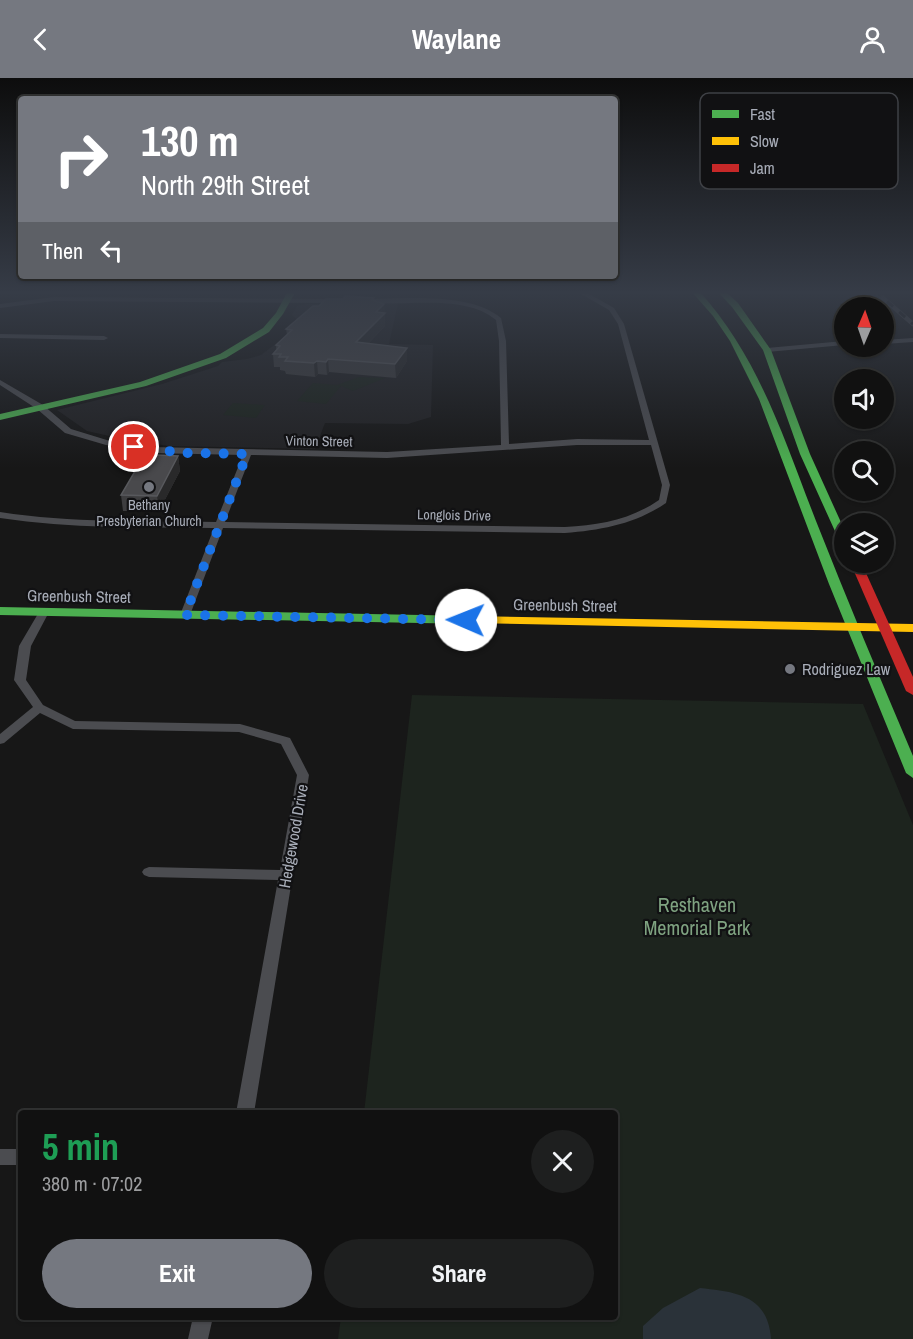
<!DOCTYPE html>
<meta charset="utf-8">
<style>
:root{--surface:#111;--page:#1e1f1f;--text:#f1f3f6;--muted:#9c9d9f;--line:#303131;--accent:#757880}
body{margin:0;font-family:"Archivo Narrow",sans-serif;background:var(--page);color:var(--text);height:100vh;display:flex;flex-direction:column;font-size:22px;white-space:nowrap}
*{box-sizing:border-box;margin:0}
p{font-size:20px;color:var(--muted)}
.icon{flex:none;width:33px;height:33px;fill:none;stroke:currentColor;stroke-width:2;stroke-linecap:round;stroke-linejoin:round}
.map{position:relative;flex:1;overflow:hidden}
.panel{position:absolute;left:18px;top:1032px;width:600px;height:210px;display:flex;flex-direction:column;background:var(--surface);border-radius:6px;box-shadow:0 2px 4px #0004,0 0 0 2px var(--line)}
.panel>*{flex:none}
.banner{position:absolute;left:18px;top:18px;width:600px;height:183px;border-radius:6px;box-shadow:0 2px 4px #0004,0 0 0 2px var(--line);background:#757880;color:#fff;overflow:hidden}
.needle{width:39px;rotate:2deg}
.buttons{position:absolute;left:834px;top:219px;display:grid;gap:12px}
.buttons a{display:grid;place-items:center;width:60px;height:60px;border-radius:50%;background:var(--surface);box-shadow:0 2px 4px #0004,0 0 0 2px var(--line);font-size:30px}
.pin{position:absolute;display:grid;place-items:center;width:51px;height:51px;color:#fff;margin:-26px;border:3px solid #fff;border-radius:50%;box-shadow:0 2px 6px #0007}
.me{position:absolute;width:66px;margin:-33px;rotate:271deg;stroke-linejoin:round;filter:drop-shadow(0 0 4px #0008)}
.turn{display:flex;align-items:center;gap:21px;height:126px;padding:0 24px;font-size:27px}
.turn .icon{width:78px;height:78px;stroke-width:2.5}
.turn b{display:block;font-size:42px;line-height:51px}
.then{display:flex;align-items:center;height:57px;padding:0 24px;background:#0003;gap:12px;font-size:22px}
.round{display:grid;place-items:center;flex:none;width:63px;height:63px;border-radius:32px;background:var(--page)}
.overview{display:flex;align-items:center;justify-content:space-between;height:102px;padding:0 24px}
h1{font-size:36px;font-weight:800;line-height:45px;color:#1e9e55}
.primary-button{display:flex;gap:12px;margin-top:auto;padding:12px 24px}
.primary-button a{flex:1;height:69px;border-radius:36px;background:var(--accent);color:#fff;font-size:24px;font-weight:800;line-height:69px;text-align:center}
.primary-button a+a{background:var(--page);color:var(--text)}
header{display:flex;justify-content:space-between;align-items:center;height:78px;padding:0 24px;background:var(--accent);color:#fff;font-size:27px;font-weight:800}
.map>svg:first-child{display:block}
.built{fill:#212123}
.green{fill:#1d241e}
.water{fill:#2a3239}
.lines{fill:none;stroke-linecap:round;stroke-linejoin:round}
.street{fill:#4b4c50;fill-rule:evenodd}
.fast{fill:#4caf50;fill-rule:evenodd}
.slow{fill:#ffc107;fill-rule:evenodd}
.jam{fill:#c62828;fill-rule:evenodd}
.rail-casing{stroke:#4b4c4f;stroke-width:4.5}
.rail{stroke:#111113;stroke-width:3;stroke-dasharray:8;stroke-linecap:butt}
.wall{fill:#3d3d3f}
.shaded-wall{fill:#29292a}
.building{fill:#49494c;stroke:#58595d;stroke-width:1.5}
.route{stroke:#1a73e8;stroke-width:10;stroke-dasharray:0 18}
.poi-dot{fill:#757880;stroke:#111113;stroke-width:2}
.labels{text-anchor:middle;dominant-baseline:central;stroke-width:4.5;stroke-linejoin:round;paint-order:stroke}
.far-street-label{font-size:14px;fill:#a8adb8;stroke:#111113}
.far-poi-label{font-size:14px;fill:#a8adb8;stroke:#111113}
.street-label{font-size:16px;fill:#a8adb8;stroke:#111113}
.poi-label{font-size:16px;fill:#a8adb8;stroke:#111113;text-anchor:start}
.near-park-label{font-size:20px;fill:#7fa381;stroke:#111113}
.key{fill:#111113;stroke:#3e4045;stroke-width:1.5}
.key-label{font-size:16px;fill:#a8adb8}
</style>
<header><svg class="icon" aria-label="back" viewBox="0 0 24 24"><path d="M15 5l-7 7 7 7"/></svg>Waylane<svg class="icon" aria-label="person" viewBox="0 0 24 24"><circle cx="12" cy="8" r="4"/><path d="M4 21q1-7 8-7t8 7"/></svg></header>
<div class="map">
<svg width="913" height="1261" viewBox="0 0 913 1261">
<rect width="100%" height="100%" fill="#171717"/>
<path class="built" d="M306 226H398L389 266 433 267 431 339 408 346 325 345 315 371 169 368 127 362 87 353 57 332 162 306 218 288 222 284 247 281 261 277 302 246 292 237 297 228Z"/>
<path class="green" d="M359 299 385 300 353 313 341 308 326 326 297 323 313 305 337 307Z
M233 325 265 327 256 340 223 337Z
M412 617 863 626 913 747V1261H338L341 1239H615V1035H364Z"/>
<path class="water" d="M700 1210C736 1214 768 1217 771 1261H643V1248L663 1230Z"/>
<g class="lines">
<path class="street" d="M576 213H584L614 230 624 246 670 407 666 425C635 446 602 452 565 455L223 450 190 537 185 540 180 537 214 450C142 449 71 451 0 440V434C71 445 144 443 216 444L243 377 151 375 106 367 65 355 37 331 0 307V302L43 327 71 351 110 363 151 369 387 374 501 367 499 263 496 242C463 214 399 230 359 224L358 223 361 221C401 221 470 213 501 240L506 263 509 366 577 361 649 362 618 246 609 232ZM577 367H651L662 407 659 422C630 442 599 447 565 449L225 444 251 377 387 380Z
M54 219 340 221 343 223 340 225 54 223 0 230V226Z
M0 256 104 258 108 260 104 262 0 260Z
M913 260V264L884 266V262Z
M844 263V267L767 274 763 272 767 270Z
M44 531 49 534 31 568 26 602 43 627 75 643 240 646 290 660 309 697 254 1035H236L278 802 149 799 144 797 142 794 144 791 149 789 280 792 297 697 281 666 239 654 73 651 40 635 4 665 0 666V656L33 629 14 602 19 568 39 534Z
M0 1071H21V1087H0Z
M193 1239H213L208 1261H188Z"/>
<path class="fast" d="M288 213H296L283 236 269 254 226 280 146 308 0 342V336L140 304 220 276 263 250 276 235Z
M691 213H699C759 279 784 361 816 443 847 522 880 600 913 678V700L906 695 829 506 759 321 730 263 713 238Z
M717 213H725L738 225 771 272 810 376 844 451V465L839 462 800 376 763 272 732 229Z
M0 529 472 538 478 542 472 546 0 537Z"/>
<path class="slow" d="M472 538 913 546V554L468 545 466 542 468 539Z"/>
<path class="jam" d="M850 484H861L913 599V617L906 613Z"/>
<defs>
<path id="rail" d="M875 213 913 246"/>
</defs>
<use href="#rail" class="rail-casing"/>
<use href="#rail" class="rail"/>
</g>
<path class="wall" d="M374 223 384 226 385 248 368 266 407 283 396 300 329 294 327 297 318 296 315 299 286 296 285 293 280 292V289H274L273 276 276 272V267L287 257 286 251Z
M178 378 180 393 159 433H123L121 417 150 388Z"/>
<path class="shaded-wall" d="M384 226 385 248 357 277 356 264 376 234Z
M407 270V283L396 300 395 286Z
M328 281 329 294 327 297 326 284Z
M317 283 318 296 315 299 314 285Z
M178 378 180 393 159 433 157 418Z"/>
<path class="building" d="M345 218 374 220 372 222 384 226 376 234 385 235 356 264 407 270 395 286 328 281 326 284 317 283 314 285 285 283 288 279H279L281 276H273L280 268 276 267 292 252 286 251 313 228H319L326 221H343Z
M156 377 178 378 157 418 121 417 138 388H150Z"/>
<linearGradient id="sky" x2="0" y2="1"><stop stop-color="#0d0d0d"/><stop offset="0.55" stop-color="#363c47"/><stop offset="1" stop-color="#363c47" stop-opacity="0"/></linearGradient>
<rect width="913" height="390" fill="url(#sky)"/>
<g class="lines">
<path class="route" d="M134 369 186 375 247 376 185 537 466 542"/>
</g>
<g class="poi-dot">
<circle cx="149" cy="409" r="6"/>
<circle cx="790" cy="591" r="6"/>
</g>
<g class="labels">
<g class="far-street-label">
<text transform="translate(319 363) rotate(1)">Vinton Street</text>
<text transform="translate(454 437) rotate(1)">Longlois Drive</text>
</g>
<g class="far-poi-label">
<text x="149" y="427">Bethany<tspan x="149" dy="16">Presbyterian Church</tspan></text>
</g>
<g class="street-label">
<text transform="translate(79 518) rotate(1)">Greenbush Street</text>
<text transform="translate(565 527) rotate(1)">Greenbush Street</text>
<text transform="translate(293 758) rotate(-80)">Hedgewood Drive</text>
</g>
<g class="poi-label">
<text x="802" y="591">Rodriguez Law</text>
</g>
<g class="near-park-label">
<text x="697" y="826">Resthaven<tspan x="697" dy="23">Memorial Park</tspan></text>
</g>
</g>
<rect x="700" y="15" width="198" height="96" rx="9" class="key"/>
<rect x="712" y="32" width="27" height="8" fill="#4caf50"/>
<rect x="712" y="59" width="27" height="8" fill="#ffc107"/>
<rect x="712" y="86" width="27" height="8" fill="#c62828"/>
<g class="key-label">
<text x="750" y="42">Fast</text>
<text x="750" y="69">Slow</text>
<text x="750" y="96">Jam</text>
</g>
</svg>
<div class="buttons">
<a><svg class="needle" viewBox="-14 -14 28 28"><path d="M0-13l5 13h-10z" fill="#e53935"/><path d="M0 13l5-13h-10z" fill="#9c9d9f"/></svg></a>
<a><svg class="icon" aria-label="sound" viewBox="0 0 24 24"><path d="M4 9h4l5-4v14l-5-4H4zM17 9q2 3 0 6"/></svg></a>
<a><svg class="icon" aria-label="search" viewBox="0 0 24 24"><circle cx="10" cy="10" r="6"/><path d="M15 15l6 6"/></svg></a>
<a><svg class="icon" aria-label="layers" viewBox="0 0 24 24"><path d="M12 4l9 5-9 5-9-5zM3 14l9 5 9-5"/></svg></a>
</div>
<div class="pin" style="left:134px;top:369px;background:#d93025"><svg class="icon" aria-label="arrive" viewBox="0 0 24 24"><path d="M6 21V4h12l-3 4 3 4H6"/></svg></div>
<svg class="me" style="left:466px;top:542px" viewBox="-20 -20 40 40"><circle r="19" fill="#fff"/><path d="M0-13L10 11 0 6-10 11z" fill="#1a73e8"/></svg>
<div class="banner">
<div class="turn"><svg class="icon" aria-label="right" viewBox="0 0 24 24"><path d="M7 20v-9h11M14 6l5 5-5 5"/></svg><div><b>130 m</b>North 29th Street</div></div>
<div class="then">Then<svg class="icon" aria-label="left" viewBox="0 0 24 24"><path d="M17 20v-9H6M10 6l-5 5 5 5"/></svg></div>
</div>
<section class="panel">
<div class="overview"><div><h1>5 min</h1><p>380 m · 07:02</p></div><a class="round"><svg class="icon" aria-label="close" viewBox="0 0 24 24"><path d="M6 6l12 12M18 6L6 18"/></svg></a></div>
<div class="primary-button"><a>Exit</a><a>Share</a></div>
</section>
</div>
